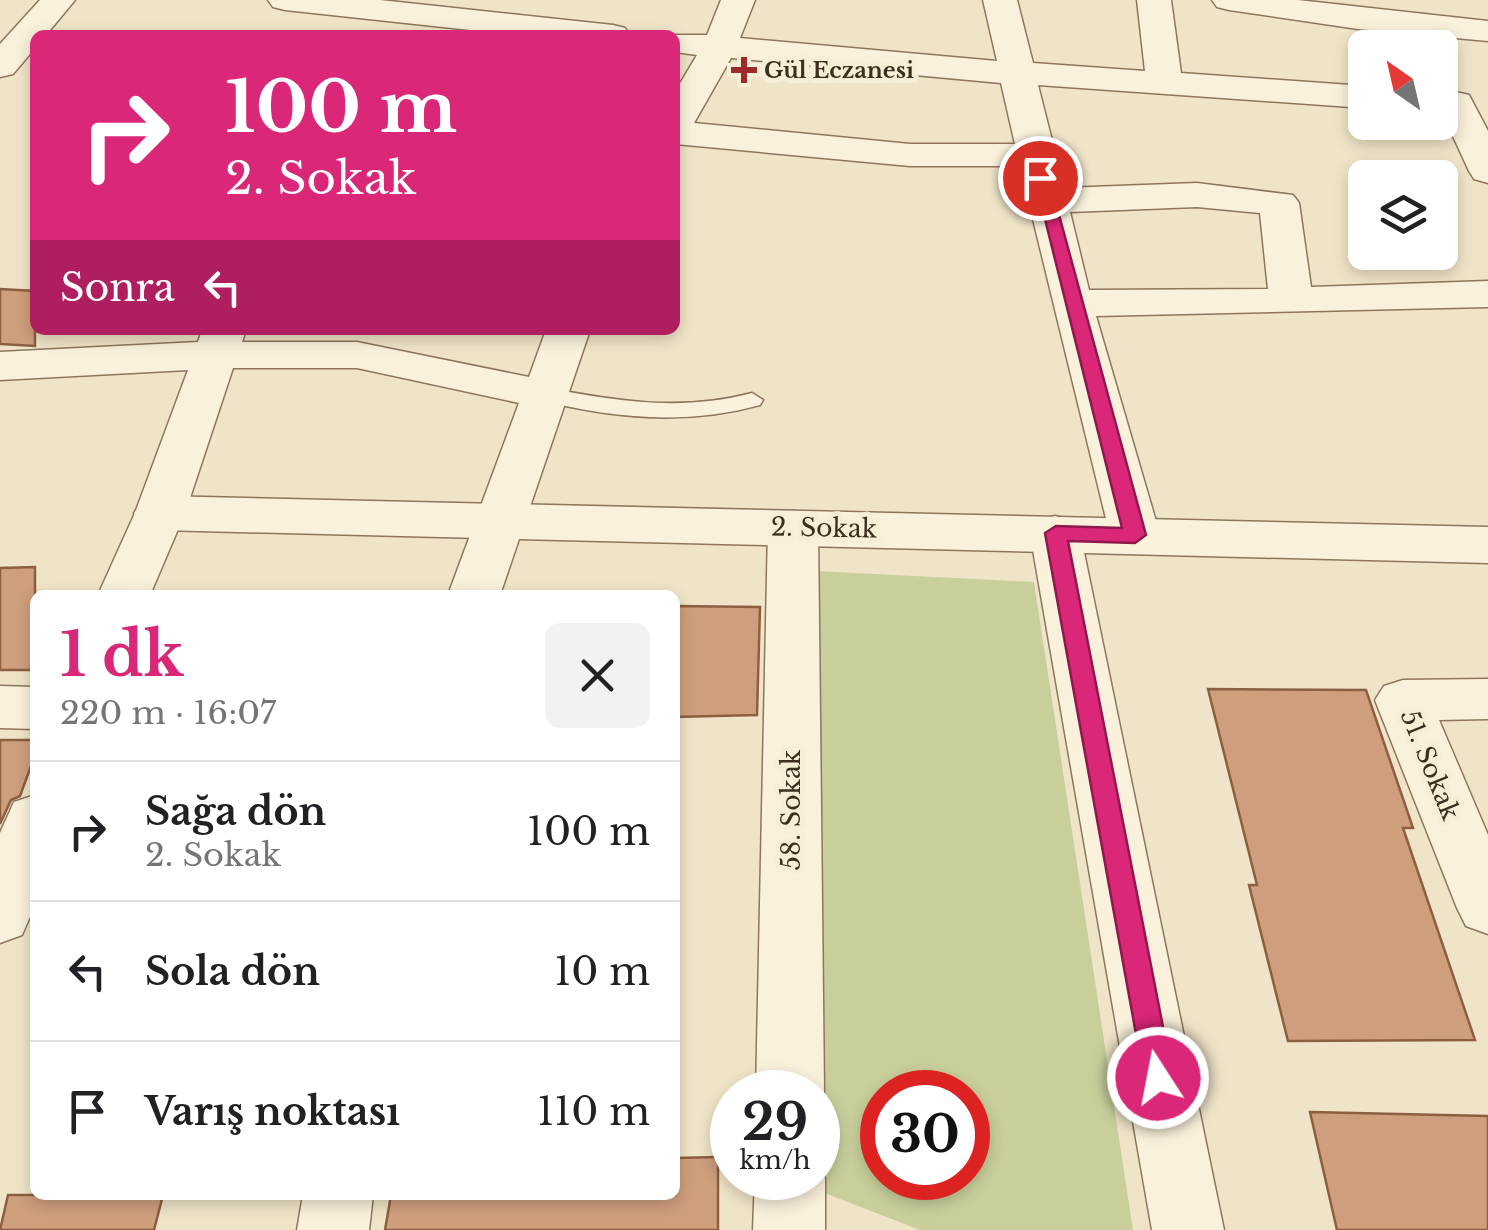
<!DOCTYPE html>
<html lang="tr">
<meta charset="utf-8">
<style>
:root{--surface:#fff;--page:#f2f2f2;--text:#202124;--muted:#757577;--line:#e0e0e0;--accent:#db2777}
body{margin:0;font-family:"Libre Baskerville",serif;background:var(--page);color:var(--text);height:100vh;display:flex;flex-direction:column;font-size:38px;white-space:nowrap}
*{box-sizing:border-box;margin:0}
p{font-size:32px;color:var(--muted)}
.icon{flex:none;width:55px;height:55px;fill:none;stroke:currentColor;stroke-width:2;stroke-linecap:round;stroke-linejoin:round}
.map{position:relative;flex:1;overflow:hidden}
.sheet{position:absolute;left:30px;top:590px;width:650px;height:610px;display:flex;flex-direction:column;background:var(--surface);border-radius:15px;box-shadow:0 5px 15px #0003}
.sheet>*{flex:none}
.hud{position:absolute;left:30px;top:30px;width:650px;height:305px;border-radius:15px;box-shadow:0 5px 15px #0003;background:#db2777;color:#fff;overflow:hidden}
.needle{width:65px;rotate:326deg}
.tools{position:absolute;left:1348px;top:30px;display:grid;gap:20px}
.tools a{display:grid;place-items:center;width:110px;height:110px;border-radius:15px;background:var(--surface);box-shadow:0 5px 15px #0003;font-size:50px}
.speed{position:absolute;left:710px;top:1070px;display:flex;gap:20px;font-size:50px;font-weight:700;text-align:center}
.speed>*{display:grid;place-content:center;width:130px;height:130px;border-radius:50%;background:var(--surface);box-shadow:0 5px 15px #0003;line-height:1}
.speed small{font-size:25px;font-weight:400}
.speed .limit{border:15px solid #d22;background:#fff;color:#111}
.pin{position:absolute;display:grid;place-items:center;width:85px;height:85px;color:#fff;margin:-42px;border:5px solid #fff;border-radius:50%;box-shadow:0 2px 10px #0007}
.me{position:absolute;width:110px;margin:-55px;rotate:349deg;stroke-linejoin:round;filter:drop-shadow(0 0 8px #0008)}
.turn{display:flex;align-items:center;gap:35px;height:210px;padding:0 30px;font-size:45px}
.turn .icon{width:130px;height:130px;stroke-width:2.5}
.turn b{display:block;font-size:70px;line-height:85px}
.then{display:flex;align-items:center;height:95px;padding:0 30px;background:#0003;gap:20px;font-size:38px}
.round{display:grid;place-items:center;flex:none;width:105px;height:105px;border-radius:15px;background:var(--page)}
.summary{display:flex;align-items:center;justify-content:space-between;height:170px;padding:0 30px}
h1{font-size:60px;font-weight:800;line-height:75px;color:var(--accent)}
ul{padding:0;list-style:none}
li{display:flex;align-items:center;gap:30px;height:140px;padding:0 30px;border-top:2px solid var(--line)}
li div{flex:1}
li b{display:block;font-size:38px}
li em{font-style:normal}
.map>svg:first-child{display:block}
.green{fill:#c9cf9b;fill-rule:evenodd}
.building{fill:#cf9f7d;stroke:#8d5f41;stroke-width:2.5}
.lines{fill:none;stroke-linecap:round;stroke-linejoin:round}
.service-casing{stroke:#8d765c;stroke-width:3}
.minor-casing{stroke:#8d765c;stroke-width:3}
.tertiary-casing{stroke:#8d765c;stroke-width:3}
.service{fill:#faf1dc;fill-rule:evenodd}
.minor{fill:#faf1dc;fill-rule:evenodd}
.tertiary{fill:#faf1dc;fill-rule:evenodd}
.route{fill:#db2777;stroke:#8e194d;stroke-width:2.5}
.poi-dot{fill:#9e2a2b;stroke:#f7eed8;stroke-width:4}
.labels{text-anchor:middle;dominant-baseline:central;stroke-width:10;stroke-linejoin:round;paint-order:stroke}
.far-poi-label{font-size:22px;font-weight:bold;fill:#3d2e20;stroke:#f7eed8;text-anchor:start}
.street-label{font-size:25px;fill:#3d2e20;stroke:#f7eed8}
</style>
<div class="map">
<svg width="1488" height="1230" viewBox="0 0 1488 1230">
<rect width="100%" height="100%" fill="#f0e4c8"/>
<path class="green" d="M815 571 1034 582 1133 1230H920L814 1189ZM882 1092H968V1178H882Z"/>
<path class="building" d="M0 289 35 291V346L0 344Z
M35 567V670H0V568Z
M675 606 760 607 757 715 675 717Z
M1208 689 1366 690 1413 828H1403L1475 1040 1288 1041 1249 885H1257Z
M0 740H35V755L20 796 11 800 0 824Z
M1310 1112 1488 1116V1230H1337Z
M718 1157V1230H385L391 1195H675V1158Z
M8 1195H163L154 1230H0Z"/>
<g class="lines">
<defs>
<path id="service" d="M543 387C615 401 680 412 752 393L763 400 760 405C684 426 611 418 535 399L532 394Z"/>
<path id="minor" d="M40 0H75L46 35H35V48L13 74 0 77V44Z
M268 0H380L613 25 625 28 630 35H517L285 10 273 7Z
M721 0H755L740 38 997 61 983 0H1017L1033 63 1145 71 1137 0H1171L1181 73 1365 86V108L1038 85 1064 188 1197 183 1293 195 1299 203 1311 287 1488 281V307L1096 316 1160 535 1153 547 1135 552 1117 547 1110 535 1020 166H910L675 144V92L697 55 675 52V35H662H707ZM731 58 1001 83 1015 144H910L694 123ZM1197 207 1260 213 1268 289 1089 290 1070 212Z
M1212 0H1298L1488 21V41L1358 29 1229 10 1217 7Z
M1456 92 1469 95 1488 131V183L1474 179 1469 171 1440 108 1443 95Z
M202 330H246L242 342H357L529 377 546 330H590L500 595H448L519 403 357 368H233L185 513 150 595H98L135 513 188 370 0 380V352L198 342Z
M793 511 811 516 818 528 824 1092 818 1105V1092H756L768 528 775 516Z
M1055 516 1073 521 1080 533 1224 1230H1152L1030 533 1037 521Z
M1488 679V719L1439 720 1488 835V934L1466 926 1457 908 1375 700 1384 686 1403 680Z
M0 686 35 687V729L0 728Z
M35 795V905L22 935 0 943V833L14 802Z
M818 1161 825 1178V1230H753L755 1178H818Z
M303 1195H373L369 1230H297Z"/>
<path id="tertiary" d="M160 496 1488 527V563L160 530 142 525 134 513 142 501Z"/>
</defs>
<use href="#service" class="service-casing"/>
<use href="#minor" class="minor-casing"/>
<use href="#tertiary" class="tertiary-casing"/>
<use href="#service" class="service"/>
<use href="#minor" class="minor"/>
<use href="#tertiary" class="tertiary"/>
</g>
<path class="route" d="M1034 175 1049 178 1146 535 1135 543 1068 541 1173 1078 1168 1088 1158 1092 1148 1088 1144 1078 1045 533 1056 526 1122 528Z"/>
<path class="poi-dot" d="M739 55h10v10h10v10h-10v10h-10v-10h-10v-10h10z"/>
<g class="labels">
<g class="far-poi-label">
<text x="764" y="70">Gül Eczanesi</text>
</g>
<g class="street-label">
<text transform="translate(824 528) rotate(1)">2. Sokak</text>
<text transform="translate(1430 765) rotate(68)">51. Sokak</text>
<text transform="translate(791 810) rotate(-90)">58. Sokak</text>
</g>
</g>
</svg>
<div class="tools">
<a><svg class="needle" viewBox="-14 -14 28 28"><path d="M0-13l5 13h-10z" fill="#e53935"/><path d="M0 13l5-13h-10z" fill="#757577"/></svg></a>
<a><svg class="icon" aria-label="layers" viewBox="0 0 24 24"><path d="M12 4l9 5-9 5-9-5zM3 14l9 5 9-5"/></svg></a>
</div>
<div class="speed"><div>29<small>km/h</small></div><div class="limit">30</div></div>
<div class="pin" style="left:1040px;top:178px;background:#d93025"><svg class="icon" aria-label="arrive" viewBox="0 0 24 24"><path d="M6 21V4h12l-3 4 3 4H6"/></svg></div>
<svg class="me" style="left:1158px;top:1078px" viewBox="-20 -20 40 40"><circle r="17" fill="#db2777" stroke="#fff" stroke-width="3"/><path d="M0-11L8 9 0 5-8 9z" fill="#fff"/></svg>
<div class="hud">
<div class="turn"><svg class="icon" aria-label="right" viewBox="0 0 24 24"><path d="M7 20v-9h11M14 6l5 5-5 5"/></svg><div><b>100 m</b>2. Sokak</div></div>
<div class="then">Sonra<svg class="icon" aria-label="left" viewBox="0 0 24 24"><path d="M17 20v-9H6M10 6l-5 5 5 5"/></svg></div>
</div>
<section class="sheet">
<div class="summary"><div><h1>1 dk</h1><p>220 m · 16:07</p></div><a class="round"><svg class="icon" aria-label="close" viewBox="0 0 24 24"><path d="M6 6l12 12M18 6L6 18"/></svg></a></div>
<ul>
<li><svg class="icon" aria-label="right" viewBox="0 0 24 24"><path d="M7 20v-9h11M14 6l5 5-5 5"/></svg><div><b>Sağa dön</b><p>2. Sokak</p></div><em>100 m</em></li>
<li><svg class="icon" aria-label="left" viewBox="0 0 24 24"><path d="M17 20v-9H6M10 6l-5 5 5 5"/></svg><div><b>Sola dön</b></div><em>10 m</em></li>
<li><svg class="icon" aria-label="arrive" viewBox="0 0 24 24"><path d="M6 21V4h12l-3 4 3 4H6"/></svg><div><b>Varış noktası</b></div><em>110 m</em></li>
</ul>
</section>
</div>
